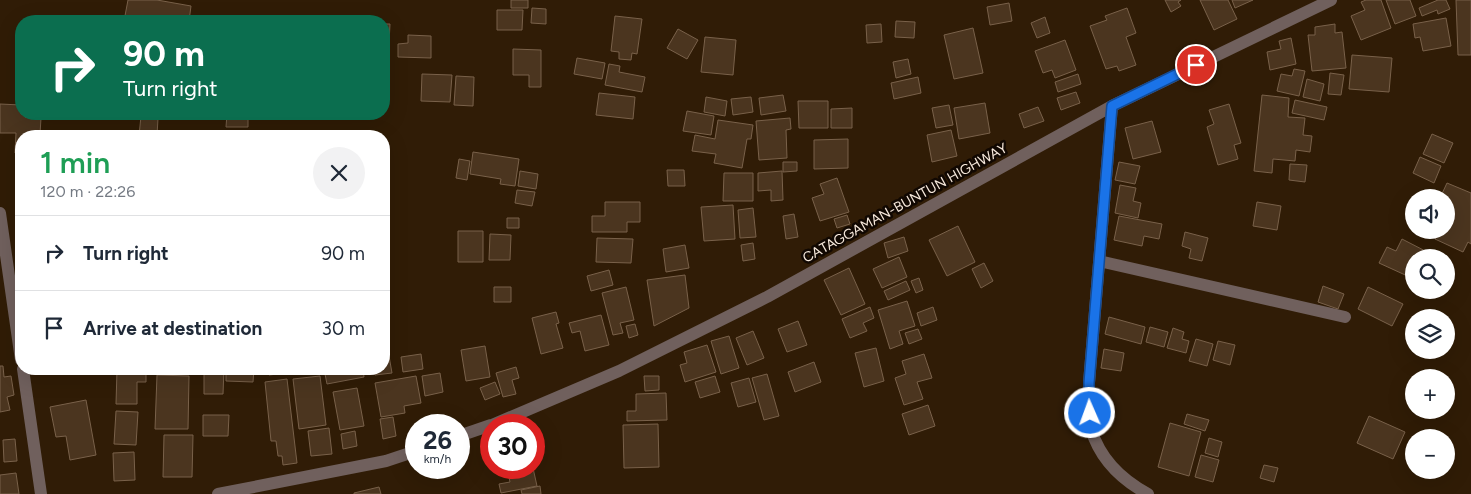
<!DOCTYPE html>
<meta charset="utf-8">
<style>
:root{--surface:#fff;--page:#f2f2f3;--text:#1f2937;--muted:#747a83;--line:#e0e1e3}
body{margin:0;font-family:Figtree,sans-serif;background:var(--page);color:var(--text);height:100vh;display:flex;flex-direction:column;font-size:19px;white-space:nowrap}
*{box-sizing:border-box;margin:0}
p{font-size:16px;color:var(--muted)}
.icon{flex:none;width:28px;height:28px;fill:none;stroke:currentColor;stroke-width:2;stroke-linecap:round;stroke-linejoin:round}
.map{position:relative;flex:1;overflow:hidden}
.panel{position:absolute;left:15px;top:130px;width:375px;height:245px;display:flex;flex-direction:column;background:var(--surface);border-radius:20px;box-shadow:0 5px 20px #0002}
.panel>*{flex:none}
.top-card{position:absolute;left:15px;top:15px;width:375px;height:105px;border-radius:20px;box-shadow:0 5px 20px #0002;background:#0b6e4f;color:#fff;overflow:hidden}
.buttons{position:absolute;left:1405px;top:189px;display:grid;gap:10px}
.buttons a{display:grid;place-items:center;width:50px;height:50px;border-radius:50%;background:var(--surface);box-shadow:0 5px 20px #0002;font-size:25px}
.speed{position:absolute;left:405px;top:414px;display:flex;gap:10px;font-size:25px;font-weight:700;text-align:center}
.speed>*{display:grid;place-content:center;width:65px;height:65px;border-radius:50%;background:var(--surface);box-shadow:0 5px 20px #0002;line-height:1}
.speed small{font-size:12px;font-weight:400}
.speed .limit{border:8px solid #d22;background:#fff;color:#111}
.pin{position:absolute;display:grid;place-items:center;width:42px;height:42px;color:#fff;margin:-21px;border:2px solid #fff;border-radius:50%;box-shadow:0 1px 5px #0007}
.me{position:absolute;width:55px;margin:-28px;rotate:358deg;stroke-linejoin:round;filter:drop-shadow(0 0 4px #0008)}
.turn{display:flex;align-items:center;gap:18px;height:105px;padding:0 25px;font-size:22px}
.turn .icon{width:65px;height:65px;stroke-width:2.5}
.turn b{display:block;font-size:35px;line-height:42px}
.round{display:grid;place-items:center;flex:none;width:52px;height:52px;border-radius:26px;background:var(--page)}
.overview{display:flex;align-items:center;justify-content:space-between;height:85px;padding:0 25px}
h1{font-size:30px;font-weight:600;line-height:38px;color:#1e9e55}
ul{padding:0;list-style:none}
li{display:flex;align-items:center;gap:15px;height:75px;padding:0 25px;border-top:1px solid var(--line)}
li div{flex:1}
li b{display:block;font-size:19px}
li em{font-style:normal}
.map>svg:first-child{display:block}
.building{fill:#4b351f;stroke:#79614a}
.lines{fill:none;stroke-linecap:round;stroke-linejoin:round}
.minor{stroke:#70605d;stroke-width:12}
.route-casing{stroke:#114b97;stroke-width:12}
.route{stroke:#1a73e8;stroke-width:9}
.labels{text-anchor:middle;dominant-baseline:central;stroke-width:5;stroke-linejoin:round;paint-order:stroke}
.street-label{font-size:14px;fill:#f8eadd;stroke:#110802}
</style>
<div class="map">
<svg width="1471" height="494" viewBox="0 0 1471 494">
<rect width="100%" height="100%" fill="#301c06"/>
<path class="building" d="M128 0H157L191 6 189 21H124Z
M511 0H528V8H511Z
M1165 0H1181L1178 2 1181 6 1171 12Z
M1200 0H1228L1237 19 1214 30Z
M1232 0H1253L1235 8Z
M1366 0H1381L1391 28 1361 40 1351 16 1365 10 1361 2Z
M1386 0H1410L1416 16 1395 24Z
M1438 0H1446L1450 9 1438 14 1437 10 1422 16 1419 8Z
M1456 0H1471V55H1458Z
M1009 3 1012 21 990 25 987 7Z
M532 8 546 9V24L531 23Z
M1127 8 1136 33 1126 37 1136 65 1119 71 1117 66 1106 69 1090 26 1107 20 1105 16Z
M497 10H523L522 30H497Z
M615 16 642 19 637 54 632 53 631 60 619 59V52L611 51Z
M1045 17 1050 33 1037 38 1031 23Z
M1446 18 1451 46 1423 51 1420 37 1415 38 1413 24Z
M896 21 915 22 914 38 895 37Z
M384 24H390L389 43H384Z
M881 24 882 42 867 43 866 25Z
M1335 24V33L1342 32 1346 68 1312 71 1308 35H1315V27Z
M973 28 983 73 954 79 944 35Z
M678 29 698 40 687 59 667 48Z
M408 35 431 36V58L398 57V44L408 43Z
M705 37 736 40 733 75 701 72Z
M1291 38 1296 64 1270 70 1267 52 1281 49 1279 41Z
M1065 40 1076 70 1055 78 1052 70 1043 73 1035 51Z
M513 49 541 50V87H529V75H513Z
M1352 55 1392 58 1389 92 1349 89Z
M577 58 605 63 602 79 574 74Z
M908 59 911 74 896 78 893 62Z
M609 64 620 66 619 72 645 77 642 92 605 85Z
M1294 69 1305 71 1299 96 1277 91 1281 74 1292 76Z
M1330 73 1344 75 1341 95 1328 94Z
M422 74 452 75 450 102 421 101Z
M1078 74 1081 84 1058 92 1055 82Z
M456 76 474 77 473 106 454 105Z
M918 77 921 93 894 99 891 83Z
M1307 79 1324 84 1320 101 1303 97Z
M1076 92 1080 103 1061 110 1057 98Z
M599 93 635 97 633 119 596 115Z
M783 95 786 111 761 115 759 98Z
M1262 95 1289 98 1288 117 1305 118 1303 135 1312 136 1310 152 1296 150 1295 161 1273 159 1272 173 1254 171Z
M706 97 727 101 725 116 704 112Z
M751 97 753 112 733 115 731 99Z
M1295 100 1327 107 1324 120 1292 113Z
M798 101H828V128H799Z
M985 103 990 133 959 139 954 108Z
M0 104 21 105V114H25V117L41 118 40 134H36V136H21V153H15L16 133H0Z
M1229 104 1241 143 1234 145 1238 159 1218 165 1207 127 1214 124 1209 110Z
M949 105 953 125 936 128 932 108Z
M1038 107 1044 121 1024 128 1019 114Z
M852 108V128H831V109Z
M687 111 714 116 711 135 683 131Z
M227 114H248V127H226Z
M141 116 158 118 157 136H139Z
M790 118 791 129 786 130 787 158 759 160 756 121Z
M718 120 753 125 751 139H747L742 168 714 163 716 154 692 151 695 135 715 139Z
M1152 121 1161 152 1133 159 1125 128Z
M951 130 957 156 932 162 927 135Z
M1432 134 1453 143 1444 163 1423 154Z
M848 139V168L814 169V140Z
M473 152 519 159 515 186 500 184 501 179 470 174Z
M1420 157 1441 166 1434 183 1413 173Z
M459 159 470 161 467 180 456 178Z
M783 162H797V171L783 172Z
M1119 162 1140 166 1135 184 1115 180Z
M1290 164 1307 165 1305 182 1289 180Z
M667 170H684L685 186H668Z
M520 171 538 174 536 189 518 186Z
M782 171 783 200 771 201V190L758 191V173Z
M724 173H753V201H723Z
M837 178 849 212 820 221 812 198 824 194 820 184Z
M1447 183 1471 193V244L1468 242 1463 252 1435 239 1439 230H1446V198H1440Z
M1120 185 1136 188 1133 201 1141 203 1138 218 1115 213Z
M517 190 535 192 532 206 515 203Z
M605 202H640V222H627V232H592V216H605Z
M1257 202 1281 206 1277 230 1253 226Z
M733 205 735 239 704 241 701 207Z
M753 208 756 237 740 238 738 210Z
M794 214 798 237 786 239 783 216Z
M847 215 850 224 837 228 834 219Z
M1119 216 1162 224 1159 239 1144 236 1142 246 1114 240Z
M507 218H519V228H507Z
M958 226 975 262 947 276 929 240Z
M458 231H483V262H458Z
M1185 232 1208 238 1202 261 1189 258 1191 249 1182 246Z
M490 234 511 235 510 260H489Z
M904 237 908 251 888 258 884 243Z
M597 238 633 239 631 263 596 262Z
M1402 239 1435 256V258H1414V279L1379 263 1387 247 1396 251Z
M753 243 755 259 743 261 741 245Z
M685 245 689 268 666 272 663 249Z
M899 257 907 277 882 288 873 269Z
M984 263 993 281 981 288 972 269Z
M849 268 865 304 841 315 824 280Z
M609 270 613 285 591 291 587 276Z
M685 275 689 308 654 326 647 280Z
M919 278 923 290 916 293 911 281Z
M906 281 910 290 888 300 884 291Z
M1323 286 1344 294 1338 309 1318 302Z
M494 287H511V302H494Z
M626 287 634 320 620 323 623 333 613 335 602 293Z
M1368 287 1403 304 1392 326 1358 309Z
M907 301 915 326 899 331 903 344 890 349 878 310Z
M870 307 874 318 863 323 867 331 850 338 842 319Z
M933 307 937 320 921 326 917 313Z
M556 312 559 323 556 324 563 348 541 354 532 318Z
M601 315 609 345 585 351 580 331 572 333 569 323Z
M1109 317 1145 327 1141 344 1105 334Z
M798 321 807 345 787 352 778 329Z
M635 324 638 335 629 338 626 326Z
M1150 327 1168 332 1164 347 1146 342Z
M1173 328 1184 332 1182 339 1189 341 1186 353 1167 348Z
M918 329 922 339 909 344 905 333Z
M753 331 764 358 747 365 736 338Z
M729 336 739 368 721 374 711 341Z
M1196 339 1213 344 1207 366 1189 361Z
M1218 341 1235 345 1230 365 1213 360Z
M707 345 716 372 685 382 680 365 687 363 684 352Z
M485 346 490 377 466 381 461 350Z
M876 348 884 381 864 387 855 353Z
M1104 349 1124 353 1121 371 1101 368Z
M421 354 423 369 403 372 401 357Z
M924 354 932 378 917 382 923 399 904 405 895 378 906 374 902 361Z
M389 356 392 373 375 375 374 369H384V357Z
M814 362 821 382 795 392 788 372Z
M0 366H3L4 377 11 376 14 395 7 397 10 410 0 412Z
M516 367 519 378 512 380 516 394 503 397 496 373Z
M204 369H224L223 394H204Z
M226 369H254L253 382 226 381Z
M268 369H286V373L269 375Z
M303 369H319V373L304 374Z
M324 369H363L364 377 327 384Z
M117 370 146 371V382H137V404H116Z
M440 373 443 392 425 396 422 376Z
M767 374 779 416 764 420 752 378Z
M157 375 189 376 188 429H155Z
M320 376 326 425 299 429 293 379Z
M416 376 421 403 404 406 405 413 381 417 375 383Z
M644 376H659V390L645 391Z
M715 376 720 392 700 398 695 382Z
M749 378 756 402 738 407 731 383Z
M287 379 297 463 283 465 282 456H278L276 441H271L265 382Z
M495 382 500 394 485 400 480 388Z
M357 388 364 426 340 430 333 392Z
M666 393 667 420 627 421V411H636V394Z
M86 400 96 455 70 460 66 436 56 437 50 407Z
M928 405 935 426 909 435 902 414Z
M116 411 138 412 136 445 114 444Z
M1187 414 1209 420 1205 431 1184 424Z
M203 415H229L228 436H203Z
M1369 416 1405 432 1393 459 1357 443Z
M393 417 396 436 383 439 380 419Z
M1170 423 1201 432 1189 476 1158 467Z
M658 424 659 467 624 468 623 425Z
M329 428 332 454 311 456 308 431Z
M355 431 357 446 343 449 341 434Z
M164 435H193L192 477H163Z
M1209 438 1222 442 1218 457 1205 453Z
M15 439 17 461 4 462 3 440Z
M134 452 135 480 114 481 113 453Z
M1201 455 1219 460 1213 482 1195 477Z
M1264 465 1278 468 1274 482 1260 478Z
M507 468H533L537 486 501 493 499 484 510 482Z
M16 473 19 494H0V475Z
M540 486 541 494H522L521 490Z
M379 487 381 494H354V493Z"/>
<g class="lines">
<path class="minor" d="M1112 106 1089 383C1089 395 1088 418 1091 429 1100 459 1122 480 1148 494
M0 213 21 360
M1099 261 1345 317
M23 369 41 494
M492 425 619 371 767 297 1112 106 1331 0
M459 436 491 425
M218 494 386 461 416 451"/>
</g>
<g class="lines">
<defs>
<path id="route" d="M1090 413 1089 383 1112 106 1196 65"/>
</defs>
<use href="#route" class="route-casing"/>
<use href="#route" class="route"/>
</g>
<g class="labels">
<g class="street-label">
<text transform="translate(905 203) rotate(-29)">CATAGGAMAN-BUNTUN HIGHWAY</text>
</g>
</g>
</svg>
<div class="buttons">
<a><svg class="icon" aria-label="sound" viewBox="0 0 24 24"><path d="M4 9h4l5-4v14l-5-4H4zM17 9q2 3 0 6"/></svg></a>
<a><svg class="icon" aria-label="search" viewBox="0 0 24 24"><circle cx="10" cy="10" r="6"/><path d="M15 15l6 6"/></svg></a>
<a><svg class="icon" aria-label="layers" viewBox="0 0 24 24"><path d="M12 4l9 5-9 5-9-5zM3 14l9 5 9-5"/></svg></a>
<a>+</a>
<a>−</a>
</div>
<div class="speed"><div>26<small>km/h</small></div><div class="limit">30</div></div>
<div class="pin" style="left:1196px;top:65px;background:#d93025"><svg class="icon" aria-label="arrive" viewBox="0 0 24 24"><path d="M6 21V4h12l-3 4 3 4H6"/></svg></div>
<svg class="me" style="left:1090px;top:413px" viewBox="-20 -20 40 40"><circle r="17" fill="#1a73e8" stroke="#fff" stroke-width="3"/><path d="M0-11L8 9 0 5-8 9z" fill="#fff"/></svg>
<div class="top-card">
<div class="turn"><svg class="icon" aria-label="right" viewBox="0 0 24 24"><path d="M7 20v-9h11M14 6l5 5-5 5"/></svg><div><b>90 m</b>Turn right</div></div>
</div>
<section class="panel">
<div class="overview"><div><h1>1 min</h1><p>120 m · 22:26</p></div><a class="round"><svg class="icon" aria-label="close" viewBox="0 0 24 24"><path d="M6 6l12 12M18 6L6 18"/></svg></a></div>
<ul>
<li><svg class="icon" aria-label="right" viewBox="0 0 24 24"><path d="M7 20v-9h11M14 6l5 5-5 5"/></svg><div><b>Turn right</b></div><em>90 m</em></li>
<li><svg class="icon" aria-label="arrive" viewBox="0 0 24 24"><path d="M6 21V4h12l-3 4 3 4H6"/></svg><div><b>Arrive at destination</b></div><em>30 m</em></li>
</ul>
</section>
</div>
